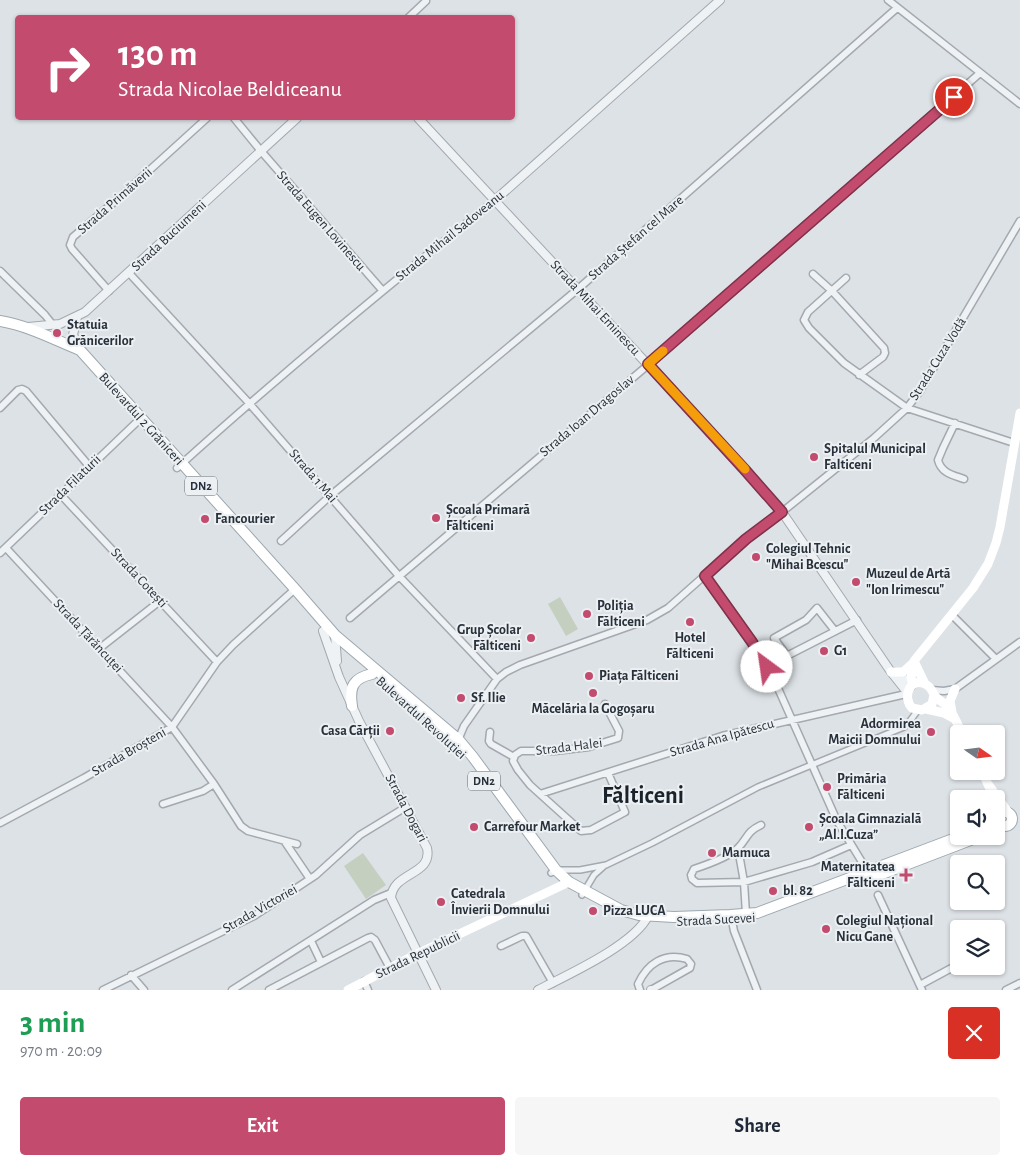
<!DOCTYPE html>
<meta charset="utf-8">
<style>
:root{--surface:#fff;--page:#f6f6f7;--text:#1f2937;--muted:#747a83;--accent:#c24b6e}
body{margin:0;font-family:"Alegreya Sans",sans-serif;background:var(--page);color:var(--text);height:100vh;display:flex;flex-direction:column;font-size:19px;white-space:nowrap}
*{box-sizing:border-box;margin:0}
p{font-size:16px;color:var(--muted)}
.icon{flex:none;width:28px;height:28px;fill:none;stroke:currentColor;stroke-width:2;stroke-linecap:round;stroke-linejoin:round}
.map{position:relative;height:990px;overflow:hidden}
.panel{display:flex;flex-direction:column;background:var(--surface);flex:1}
.panel>*{flex:none}
.hud{position:absolute;left:15px;top:15px;width:500px;height:105px;border-radius:5px;box-shadow:0 1px 4px #0004;background:#c24b6e;color:#fff;overflow:hidden}
.needle{width:32px;rotate:104deg}
.fabs{position:absolute;left:950px;top:725px;display:grid;gap:10px}
.fabs a{display:grid;place-items:center;width:55px;height:55px;border-radius:5px;background:var(--surface);box-shadow:0 1px 4px #0004;font-size:25px}
.pin{position:absolute;display:grid;place-items:center;width:42px;height:42px;color:#fff;margin:-21px;border:2px solid #fff;border-radius:50%;box-shadow:0 1px 5px #0007}
.me{position:absolute;width:55px;margin:-28px;rotate:329deg;stroke-linejoin:round;filter:drop-shadow(0 0 4px #0008)}
.turn{display:flex;align-items:center;gap:18px;height:105px;padding:0 20px;font-size:22px}
.turn .icon{width:65px;height:65px;stroke-width:2.5}
.turn b{display:block;font-size:35px;line-height:42px}
.round{display:grid;place-items:center;flex:none;width:52px;height:52px;border-radius:5px;background:var(--page)}
.summary{display:flex;align-items:center;justify-content:space-between;height:85px;padding:0 20px}
h1{font-size:30px;font-weight:600;line-height:38px;color:#1e9e55}
.cta{display:flex;gap:10px;margin-top:auto;padding:10px 20px}
.cta a{flex:1;height:58px;border-radius:5px;background:var(--accent);color:#fff;font-size:20px;font-weight:600;line-height:58px;text-align:center}
.cta a+a{background:var(--page);color:var(--text)}
.map>svg:first-child{display:block}
.green{fill:#c5cfbf}
.lines{fill:none;stroke-linecap:round;stroke-linejoin:round}
.pedestrian-casing{stroke:#a3a9af;stroke-width:8}
.minor-casing{stroke:#a3a9af;stroke-width:9}
.tertiary-casing{stroke:#a3a9af;stroke-width:10}
.primary-casing{stroke:#9da8b0;stroke-width:12}
.pedestrian{stroke:#eff2f4;stroke-width:5}
.minor{stroke:#eff2f4;stroke-width:6}
.tertiary{stroke:#eff2f4;stroke-width:8}
.secondary{stroke:#fff;stroke-width:9}
.primary{stroke:#fff;stroke-width:10}
.route-casing{stroke:#7e3148;stroke-width:12}
.route{stroke:#c24b6e;stroke-width:9}
.slow{stroke:#f59e0b;stroke-width:9}
.poi-dot{fill:#c24b6e;stroke:#ecf0f3;stroke-width:2}
.labels{text-anchor:middle;dominant-baseline:central;stroke-width:4;stroke-linejoin:round;paint-order:stroke}
.shield{fill:#ecf0f3;stroke:#636a72;stroke-width:1}
.shield-label{font-size:12px;font-weight:bold;fill:#28313b}
.street-label{font-size:14px;fill:#28313b;stroke:#ecf0f3}
.poi-label{font-size:14px;font-weight:bold;fill:#28313b;stroke:#ecf0f3;text-anchor:start}
.town-label{font-size:24px;font-weight:bold;fill:#1a232b;stroke:#ecf0f3}
</style>
<div class="map">
<svg width="1020" height="990" viewBox="0 0 1020 990">
<rect width="100%" height="100%" fill="#dde2e6"/>
<path class="green" d="M560 597 578 629 566 636 548 604Z
M363 853 386 885 366 899 344 866Z"/>
<g class="lines">
<defs>
<path id="pedestrian" d="M551 873 556 870H580L606 865 652 843 758 787 904 727 907 725 918 710
M582 895 594 875 604 866"/>
<path id="minor" d="M888 0 1020 104
M408 18 426 1
M234 118 261 151 382 290
M0 271 45 315 53 325
M129 273 249 403 399 576 497 679
M813 274 832 291 884 348 885 353 883 357 859 375
M846 278 808 312 804 320 809 328 844 363 907 408 1014 443
M109 291 72 249 70 245 73 237 120 197 207 118
M0 408 18 390 22 389 26 391 89 466
M955 423 943 448 938 460C941 473 953 475 964 479
M177 468C280 375 386 287 494 201
M61 495 217 662
M281 541 330 496 578 289 897 8
M6 548 172 727 214 784 241 826 248 831 297 844
M0 553 141 418
M705 577 752 642 773 677 837 821 868 872
M952 615 996 659
M350 618 648 365 980 73
M100 648 160 601
M787 656 774 638 806 620 817 608 835 631
M775 662 857 620
M932 690 944 691 955 689 1020 642
M605 704 619 731 618 738 589 747 555 751H521L515 755 513 761 518 770 530 785 581 831 591 830 625 812 608 773
M490 732 489 741 491 744 514 757
M456 745 464 726 497 679 506 672 520 665 647 620 668 608 746 539 782 512 874 438 907 408 920 391 1020 221
M540 794 722 736 906 694
M163 804 203 791 214 784
M0 823 84 778 172 727 217 662 233 645 295 589
M761 825C746 832 748 838 738 848 730 856 706 865 694 869L691 875 692 879 697 883 744 882 812 862 851 845
M285 842 310 879
M738 848 744 882 746 914
M878 895 922 990
M732 921 734 931 757 990
M311 941 321 962
M501 946 522 936H526L553 983
M131 975 144 990
M364 981 368 990
M920 985 959 964
M103 990 254 916 316 875 360 835 406 807
M232 990 374 900 391 893
M269 990 368 938 371 937 375 940 390 968
M640 990 638 984C647 964 664 952 687 959L691 964 690 968 651 990
M1006 990 1020 983"/>
<path id="tertiary" d="M418 118 745 469 782 512 891 672 907 692
M494 201 720 0
M77 317 73 335 80 350
M28 327 60 324 85 312 297 118
M323 631 339 677 359 721 427 848C433 876 393 871 391 898L436 990
M335 635 337 661
M893 672 905 679 911 686
M538 990C567 975 634 945 648 916
M651 990H653"/>
<path id="primary" d="M0 321C29 326 53 339 80 350L295 589 335 635 458 739 473 757 556 870 569 882 621 910 639 915 674 917 730 915 757 913 961 836
M352 706C349 687 353 678 372 674
M998 819a7 7 0 1 1 14 0a7 7 0 1 1-14 0Z
M874 877 981 836"/>
</defs>
<use href="#pedestrian" class="pedestrian-casing"/>
<use href="#minor" class="minor-casing"/>
<use href="#tertiary" class="tertiary-casing"/>
<use href="#primary" class="primary-casing"/>
<use href="#pedestrian" class="pedestrian"/>
<use href="#minor" class="minor"/>
<use href="#tertiary" class="tertiary"/>
<path class="secondary" d="M914 661 925 684
M891 672H903L913 663
M913 684 911 678 914 661 973 588 988 564 996 543 1000 527 1020 413
M934 695 932 704 922 710 912 708C902 697 910 677 925 684 931 686 932 692 935 696 938 700 943 702 947 706 954 714 958 725 962 734
M926 709 944 713 955 719
M952 712 950 701 955 689
M982 771 990 789
M988 784 1008 812
M996 804 1000 814
M348 990 417 954 569 882"/>
<use href="#primary" class="primary"/>
</g>
<g class="lines">
<defs>
<path id="route" d="M767 667 752 642 705 576 746 539 782 512 745 470 648 364 954 97"/>
</defs>
<use href="#route" class="route-casing"/>
<use href="#route" class="route"/>
<path class="slow" d="M663 351 648 364 745 469"/>
</g>
<g class="poi-dot">
<circle cx="57" cy="333" r="5"/>
<circle cx="814" cy="457" r="5"/>
<circle cx="436" cy="518" r="5"/>
<circle cx="205" cy="519" r="5"/>
<circle cx="756" cy="557" r="5"/>
<circle cx="856" cy="582" r="5"/>
<circle cx="587" cy="614" r="5"/>
<circle cx="690" cy="622" r="5"/>
<circle cx="531" cy="638" r="5"/>
<circle cx="824" cy="651" r="5"/>
<circle cx="589" cy="676" r="5"/>
<circle cx="593" cy="693" r="5"/>
<circle cx="461" cy="698" r="5"/>
<circle cx="390" cy="731" r="5"/>
<circle cx="931" cy="732" r="5"/>
<circle cx="827" cy="787" r="5"/>
<circle cx="474" cy="827" r="5"/>
<circle cx="809" cy="827" r="5"/>
<circle cx="712" cy="853" r="5"/>
<path d="M903.5 867.5h5v5h5v5h-5v5h-5v-5h-5v-5h5z"/>
<circle cx="773" cy="891" r="5"/>
<circle cx="441" cy="902" r="5"/>
<circle cx="593" cy="911" r="5"/>
<circle cx="826" cy="929" r="5"/>
</g>
<g class="labels">
<g class="shield">
<rect x="185" y="476.5" width="32" height="19" rx="4"/>
<rect x="468" y="771.5" width="32" height="19" rx="4"/>
</g>
<g class="shield-label">
<text x="201" y="486">DN2</text>
<text x="484" y="781">DN2</text>
</g>
<g class="street-label">
<text transform="translate(115 201) rotate(-41)">Strada Primăverii</text>
<text transform="translate(321 221) rotate(49)">Strada Eugen Lovinescu</text>
<text transform="translate(169 236) rotate(-43)">Strada Buciumeni</text>
<text transform="translate(450 236) rotate(-39)">Strada Mihail Sadoveanu</text>
<text transform="translate(636 238) rotate(-41)">Strada Ștefan cel Mare</text>
<text transform="translate(595 308) rotate(47)">Strada Mihai Eminescu</text>
<text transform="translate(938 359) rotate(-58)">Strada Cuza Vodă</text>
<text transform="translate(587 416) rotate(-40)">Strada Ioan Dragoslav</text>
<text transform="translate(141 419) rotate(48)">Bulevardul 2 Grăniceri</text>
<text transform="translate(313 476) rotate(49)">Strada 1 Mai</text>
<text transform="translate(70 485) rotate(-44)">Strada Filaturii</text>
<text transform="translate(139 578) rotate(47)">Strada Cotești</text>
<text transform="translate(88 636) rotate(47)">Strada Țărăncuței</text>
<text transform="translate(421 718) rotate(42)">Bulevardul Revoluției</text>
<text transform="translate(722 738) rotate(-16)">Strada Ana Ipătescu</text>
<text transform="translate(569 747) rotate(-7)">Strada Halei</text>
<text transform="translate(129 752) rotate(-30)">Strada Broșteni</text>
<text transform="translate(406 808) rotate(62)">Strada Dogari</text>
<text transform="translate(260 909) rotate(-30)">Strada Victoriei</text>
<text transform="translate(716 920) rotate(-3)">Strada Sucevei</text>
<text transform="translate(418 955) rotate(-26)">Strada Republicii</text>
</g>
<g class="poi-label">
<text x="67" y="325">Statuia<tspan x="67" dy="16">Grănicerilor</tspan></text>
<text x="824" y="449">Spitalul Municipal<tspan x="824" dy="16">Falticeni</tspan></text>
<text x="446" y="510">Școala Primară<tspan x="446" dy="16">Fălticeni</tspan></text>
<text x="215" y="519">Fancourier</text>
<text x="766" y="549">Colegiul Tehnic<tspan x="766" dy="16">"Mihai Bcescu"</tspan></text>
<text x="866" y="574">Muzeul de Artă<tspan x="866" dy="16">"Ion Irimescu"</tspan></text>
<text x="597" y="606">Poliția<tspan x="597" dy="16">Fălticeni</tspan></text>
<text x="521" y="630" text-anchor="end">Grup Școlar<tspan x="521" dy="16">Fălticeni</tspan></text>
<text x="690" y="638" text-anchor="middle">Hotel<tspan x="690" dy="16">Fălticeni</tspan></text>
<text x="834" y="651">G1</text>
<text x="599" y="676">Piața Fălticeni</text>
<text x="471" y="698">Sf. Ilie</text>
<text x="593" y="709" text-anchor="middle">Măcelăria la Gogoșaru</text>
<text x="921" y="724" text-anchor="end">Adormirea<tspan x="921" dy="16">Maicii Domnului</tspan></text>
<text x="380" y="731" text-anchor="end">Casa Cărții</text>
<text x="837" y="779">Primăria<tspan x="837" dy="16">Fălticeni</tspan></text>
<text x="819" y="819">Școala Gimnazială<tspan x="819" dy="16">„Al.I.Cuza”</tspan></text>
<text x="484" y="827">Carrefour Market</text>
<text x="722" y="853">Mamuca</text>
<text x="895" y="867" text-anchor="end">Maternitatea<tspan x="895" dy="16">Fălticeni</tspan></text>
<text x="783" y="891">bl. 82</text>
<text x="451" y="894">Catedrala<tspan x="451" dy="16">Învierii Domnului</tspan></text>
<text x="603" y="911">Pizza LUCA</text>
<text x="836" y="921">Colegiul Național<tspan x="836" dy="16">Nicu Gane</tspan></text>
</g>
<g class="town-label">
<text x="643" y="796">Fălticeni</text>
</g>
</g>
</svg>
<div class="fabs">
<a><svg class="needle" viewBox="-14 -14 28 28"><path d="M0-13l5 13h-10z" fill="#e53935"/><path d="M0 13l5-13h-10z" fill="#747a83"/></svg></a>
<a><svg class="icon" aria-label="sound" viewBox="0 0 24 24"><path d="M4 9h4l5-4v14l-5-4H4zM17 9q2 3 0 6"/></svg></a>
<a><svg class="icon" aria-label="search" viewBox="0 0 24 24"><circle cx="10" cy="10" r="6"/><path d="M15 15l6 6"/></svg></a>
<a><svg class="icon" aria-label="layers" viewBox="0 0 24 24"><path d="M12 4l9 5-9 5-9-5zM3 14l9 5 9-5"/></svg></a>
</div>
<div class="pin" style="left:954px;top:97px;background:#d93025"><svg class="icon" aria-label="arrive" viewBox="0 0 24 24"><path d="M6 21V4h12l-3 4 3 4H6"/></svg></div>
<svg class="me" style="left:767px;top:667px" viewBox="-20 -20 40 40"><circle r="19" fill="#fff"/><path d="M0-13L10 11 0 6-10 11z" fill="#c24b6e"/></svg>
<div class="hud">
<div class="turn"><svg class="icon" aria-label="right" viewBox="0 0 24 24"><path d="M7 20v-9h11M14 6l5 5-5 5"/></svg><div><b>130 m</b>Strada Nicolae Beldiceanu</div></div>
</div>
</div>
<section class="panel">
<div class="summary"><div><h1>3 min</h1><p>970 m · 20:09</p></div><a class="round" style="background:#d93025;color:#fff"><svg class="icon" aria-label="close" viewBox="0 0 24 24"><path d="M6 6l12 12M18 6L6 18"/></svg></a></div>
<div class="cta"><a>Exit</a><a>Share</a></div>
</section>
